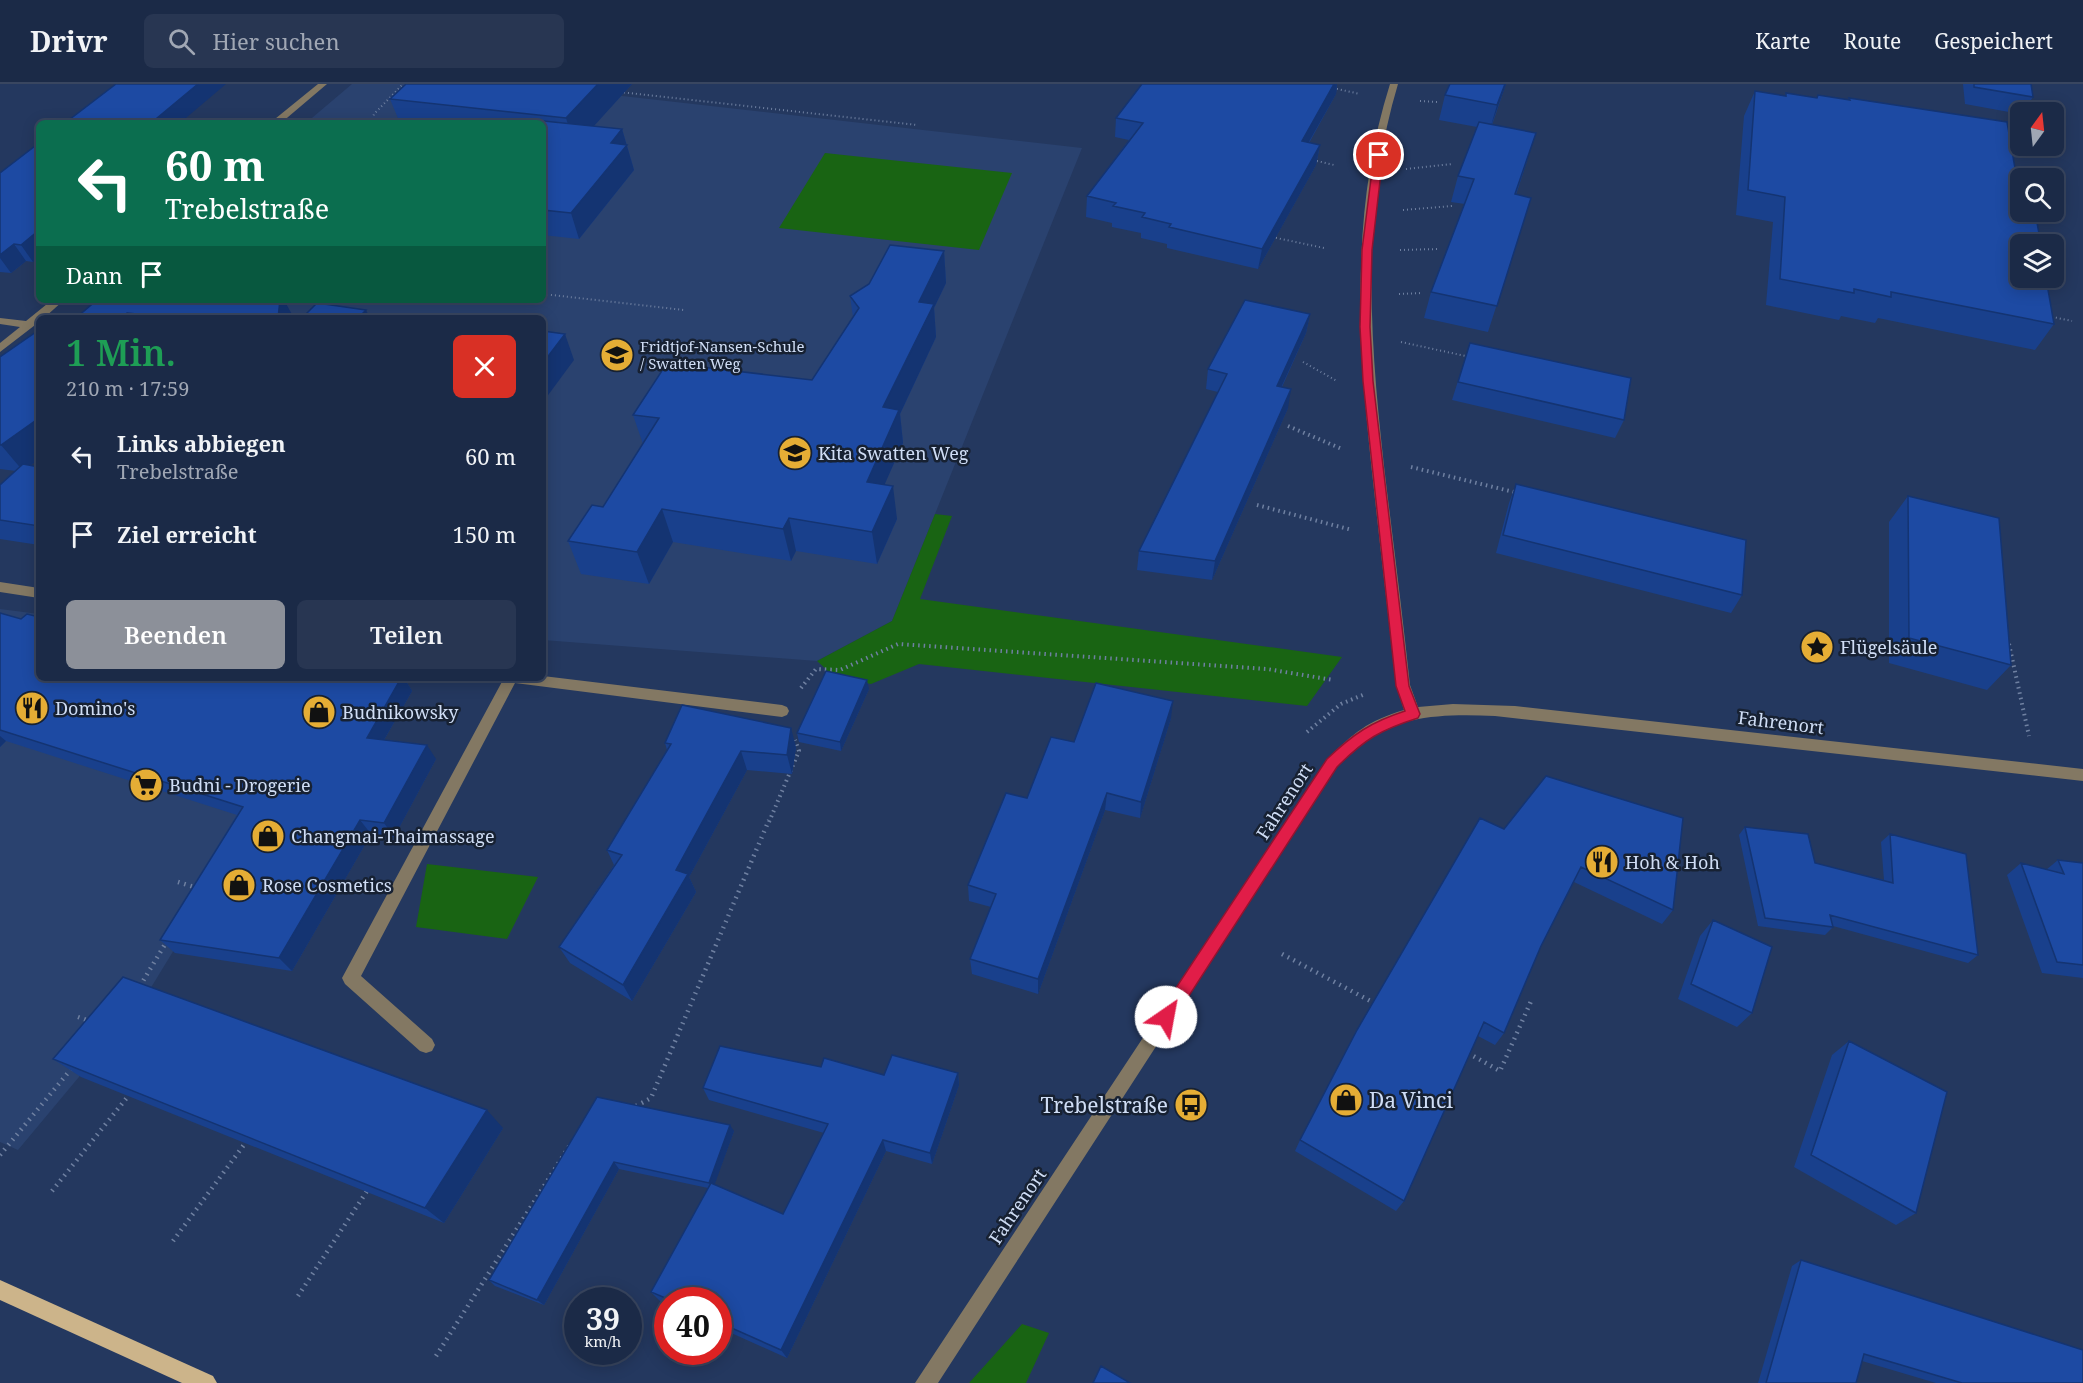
<!DOCTYPE html>
<html lang="de">
<meta charset="utf-8">
<style>
:root{--surface:#1b2a47;--page:#283652;--text:#f1f3f6;--muted:#a0a7b4;--line:#394660;--accent:#8c9099}
body{margin:0;font-family:"Noto Serif",serif;background:var(--page);color:var(--text);height:100vh;display:flex;flex-direction:column;font-size:22px;white-space:nowrap}
*{box-sizing:border-box;margin:0}
p{font-size:20px;color:var(--muted)}
.icon{flex:none;width:33px;height:33px;fill:none;stroke:currentColor;stroke-width:2;stroke-linecap:round;stroke-linejoin:round}
.map{position:relative;flex:1;overflow:hidden}
.sheet{position:absolute;left:36px;top:231px;width:510px;height:366px;display:flex;flex-direction:column;background:var(--surface);border-radius:9px;box-shadow:0 3px 15px #0003,0 0 0 2px var(--line)}
.sheet>*{flex:none}
.hud{position:absolute;left:36px;top:36px;width:510px;height:183px;border-radius:9px;box-shadow:0 3px 15px #0003,0 0 0 2px var(--line);background:#0b6e4f;color:#fff;overflow:hidden}
.needle{width:39px;rotate:15deg}
.fabs{position:absolute;left:2010px;top:18px;display:grid;gap:12px}
.fabs a{display:grid;place-items:center;width:54px;height:54px;border-radius:9px;background:var(--surface);box-shadow:0 3px 15px #0003,0 0 0 2px var(--line);font-size:30px}
.speed{position:absolute;left:564px;top:1203px;display:flex;gap:12px;font-size:30px;font-weight:700;text-align:center}
.speed>*{display:grid;place-content:center;width:78px;height:78px;border-radius:50%;background:var(--surface);box-shadow:0 3px 15px #0003,0 0 0 2px var(--line);line-height:1}
.speed small{font-size:15px;font-weight:400}
.speed .limit{border:9px solid #d22;background:#fff;color:#111}
.pin{position:absolute;display:grid;place-items:center;width:51px;height:51px;color:#fff;margin:-26px;border:3px solid #fff;border-radius:50%;box-shadow:0 2px 6px #0007}
.me{position:absolute;width:66px;margin:-33px;rotate:33deg;stroke-linejoin:round;filter:drop-shadow(0 0 4px #0008)}
.turn{display:flex;align-items:center;gap:21px;height:126px;padding:0 30px;font-size:27px}
.turn .icon{width:78px;height:78px;stroke-width:2.5}
.turn b{display:block;font-size:42px;line-height:51px}
.then{display:flex;align-items:center;height:57px;padding:0 30px;background:#0003;gap:12px;font-size:22px}
.round{display:grid;place-items:center;flex:none;width:63px;height:63px;border-radius:9px;background:var(--page)}
.summary{display:flex;align-items:center;justify-content:space-between;height:102px;padding:0 30px}
h1{font-size:36px;font-weight:600;line-height:45px;color:#1e9e55}
.primary-button{display:flex;gap:12px;margin-top:auto;padding:12px 30px}
.primary-button a{flex:1;height:69px;border-radius:9px;background:var(--accent);color:#fff;font-size:24px;font-weight:600;line-height:69px;text-align:center}
.primary-button a+a{background:var(--page);color:var(--text)}
ul{padding:0;list-style:none}
li{display:flex;align-items:center;gap:18px;height:78px;padding:0 30px}
li div{flex:1}
li b{display:block;font-size:22px}
li em{font-style:normal}
header{display:flex;align-items:center;gap:36px;box-sizing:border-box;height:84px;padding:0 30px;background:var(--surface);border-bottom:2px solid var(--line)}
header strong{font-size:28px}
nav{display:flex;gap:33px;margin-inline-start:auto;font-size:21px}
.search{width:420px;height:54px;background:var(--page);display:flex;align-items:center;gap:15px;box-sizing:border-box;padding:0 21px;border-radius:9px;color:var(--muted);font-size:22px}
.map>svg:first-child{display:block}
.built{fill:#2a426f}
.green{fill:#196413}
.lines{fill:none;stroke-linecap:round;stroke-linejoin:round}
.path-far2{stroke:#6f80a1;stroke-width:2;stroke-dasharray:1 3;stroke-linecap:butt}
.path-far1{stroke:#6f80a1;stroke-width:4;stroke-dasharray:1.5 4;stroke-linecap:butt}
.path{stroke:#6f80a1;stroke-width:4.5;stroke-dasharray:1.5 5;stroke-linecap:butt}
.minor{fill:#837863;fill-rule:evenodd}
.major{fill:#ccb48a;fill-rule:evenodd}
.wall{fill:#19408c}
.shaded-wall{fill:#143472}
.building{fill:#1d4aa3;stroke:#143472;stroke-width:1.5}
.route{fill:#e11d48;stroke:#92132f;stroke-width:1.5}
.labels{text-anchor:middle;dominant-baseline:central;stroke-width:5;stroke-linejoin:round;paint-order:stroke}
.far-poi-label{font-size:15px;fill:#cfddf5;stroke:#172132;text-anchor:start}
.poi-label{font-size:18px;fill:#cfddf5;stroke:#172132;text-anchor:start}
.street-label{font-size:18px;fill:#cfddf5;stroke:#172132}
.near-poi-label{font-size:21px;fill:#cfddf5;stroke:#172132;text-anchor:start}
</style>
<header>
<strong>Drivr</strong>
<div class="search"><svg class="icon" aria-label="search" viewBox="0 0 24 24"><circle cx="10" cy="10" r="6"/><path d="M15 15l6 6"/></svg>Hier suchen</div>
<nav><a>Karte</a><a>Route</a><a>Gespeichert</a></nav>
</header>
<div class="map">
<svg width="2083" height="1299" viewBox="0 0 2083 1299">
<rect width="100%" height="100%" fill="#24385f"/>
<path class="built" d="M352 0H516L1082 64 892 537 817 577 543 556V234H77L98 216H543V39H306Z
M0 525 39 530V594L296 666 144 915 18 1066 0 1058Z"/>
<path class="green" d="M825 69 1012 89 979 166 779 144Z
M935 430 952 432 920 515 1342 573 1307 622 919 580 871 600 827 591 826 585 817 577 892 537Z
M427 780 538 793 507 855 416 843Z
M1022 1240 1049 1249 1026 1299H969Z"/>
<g class="lines">
<path class="path-far2" d="M1333 4 1360 10
M620 8 917 41
M1420 17 1438 18
M371 39 374 30 403 0
M2006 61 2037 66
M1313 76 1334 81
M1406 85 1452 80
M1403 126 1452 122
M2032 137 2044 139
M1272 153 1324 164
M1400 166 1438 165
M543 210 684 226
M1399 210 1422 209
M2048 232 2072 237
M1401 258 1470 273
M1303 278 1337 297"/>
<path class="path-far1" d="M1288 342 1342 365
M1411 383 1518 409
M1257 421 1352 446
M2009 560 2029 652
M801 604 816 585 840 586 898 560 1267 585 1333 596
M1307 648 1341 620 1365 610
M769 738 799 667 795 656"/>
<path class="path" d="M178 798 197 804
M1282 870 1376 920
M140 902 167 857
M78 933 92 938
M1468 969 1500 987 1532 915
M636 1022 651 1014 769 736
M0 1071 72 984
M52 1107 129 1011
M173 1157 246 1058
M298 1212 367 1107
M436 1272 572 1058"/>
<path class="minor" d="M318 0H327L281 39H270Z
M1390 0H1398C1358 132 1371 272 1387 407 1395 471 1403 536 1410 601L1418 623 1453 620 1515 622 2083 685V697L1495 632C1448 630 1399 630 1360 660 1352 667 1345 676 1337 683L938 1299H915L1327 675C1354 649 1367 637 1404 626L1396 601C1389 536 1381 471 1374 406 1359 272 1348 132 1390 0Z
M52 216H64L44 234H39V238L0 268V259L20 243 0 240V234L26 237Z
M0 498 39 504V514L0 508Z
M543 592 782 621 787 623 789 627 787 631 782 633 515 599 361 892 432 955 435 961 432 967 426 969 420 967 345 900 342 894 504 594H543Z"/>
<path class="major" d="M0 1196 213 1292 217 1299H182L0 1216Z"/>
</g>
<path class="wall" d="M632 0 593 42 622 45 634 86 579 155 543 151V39H400L390 15Z
M1142 0H1337L1336 10 1309 59 1320 61 1316 81 1258 185 1167 164V160L1141 154V149L1112 143V139L1086 133 1087 112 1129 56 1115 53 1116 34Z
M1450 0H1506L1492 41 1528 74 1516 111 1531 114 1488 248 1424 234 1431 208 1465 120 1451 118 1458 92 1477 43 1439 36 1445 11Z
M1963 0H2031L2033 13 2023 28H2020V30L1965 20Z
M1755 7 1785 12 1786 9 1816 14 1818 11 1848 16 1849 14 2020 113 2054 240 2035 266 1878 234 1875 239 1841 232 1839 236 1766 221 1773 138 1736 131 1744 32Z
M0 89 33 178 26 177 11 189 0 188Z
M944 167 946 199 934 224 936 253 900 330 903 359 884 401 897 435 877 480 796 467 791 477 673 458 649 500 581 490 568 457 603 423 643 360 633 331 812 296 853 233 850 212Z
M97 216 294 234H76Z
M1310 230 1306 249 1282 303 1288 324 1212 496 1137 486 1139 467 1218 308 1206 305 1208 285Z
M39 246V375L31 381 39 383V461L0 455V401L16 387 0 385V273Z
M1470 259 1624 336 1615 354 1452 316Z
M1516 400 1742 511 1731 529 1496 469 1509 419Z
M1908 412 2011 581 1987 606 1889 579V438Z
M0 529 39 594H404L412 607 384 656 436 675 394 753 371 750 292 887 175 869 160 856 237 731 6 657 0 663Z
M869 605 841 667 799 658 797 649Z
M1171 634 1140 734 1105 726 1038 910 972 890 970 875 991 823 969 817 968 801 1027 714 1074 658Z
M665 659 796 663 792 690 747 686 689 793 696 808 632 917 570 879 559 863 614 781 607 766 667 666Z
M1480 734 1673 826 1662 840 1574 798 1541 862 1504 949 1495 961 1478 952 1404 1117 1396 1127 1295 1067 1300 1056Z
M1745 743 1815 779 1884 796 1881 758 1890 750 1978 871 1968 879 1833 842V843L1825 851 1758 842 1739 751Z
M2058 776 2083 779V894L2042 889 2007 791 2021 779 2046 786Z
M1713 836 1752 929 1737 943 1678 915 1700 852Z
M1849 957 1916 1129 1896 1141 1794 1083 1832 971Z
M53 975 503 1044 444 1139 81 993Z
M821 983 884 991 958 989 959 1001 932 1080 886 1067 787 1274 718 1243V1216H668V1220L660 1217 651 1208 708 1104 619 1085 544 1221 495 1202 489 1196 597 1013 734 1047 714 1101 783 1130 824 1049 709 1016 703 1004Z
M1801 1176 2083 1299H1936L1862 1277 1856 1299H1758L1792 1182Z"/>
<path class="shaded-wall" d="M198 0H226L180 39H151Z
M598 0H632L575 63 566 34Z
M1334 0H1337L1336 10 1298 77 1302 57Z
M1505 0H1506L1490 45 1497 21Z
M622 45 634 86 579 155 571 129 611 59Z
M1320 61 1316 81 1258 185 1262 165Z
M39 146V173L33 178 21 161Z
M14 160 26 177 11 189 0 174V171Z
M944 167 946 199 934 224 936 253 900 330 903 359 871 431 867 398 883 323 919 218Z
M280 216H284L294 234H278Z
M366 226 370 234H358Z
M127 229 130 234H124Z
M1310 230 1306 249 1273 321 1277 302Z
M565 250 574 276 543 318V279Z
M1291 305 1288 324 1212 496 1215 477Z
M39 334V375L23 387 1 361Z
M893 402 897 435 877 480 872 448Z
M662 425 673 458 649 500 637 468Z
M789 434 796 467 791 477 783 445Z
M401 594H404L412 607 377 668 367 654Z
M867 596 869 605 841 667 840 658Z
M1173 617 1171 634 1140 734 1141 718Z
M791 644 796 663 792 690 787 671Z
M0 652 6 657 0 663Z
M427 661 436 675 394 753 384 739Z
M741 667 747 686 689 793 696 808 632 917 623 901 676 786Z
M1107 709 1105 726 1038 910V895Z
M360 736 371 750 292 887 279 874Z
M958 989 959 1001 932 1080 930 1069Z
M487 1026 503 1044 444 1139 425 1124Z
M730 1041 734 1047 713 1105 709 1099Z
M883 1056 886 1067 787 1274 781 1266Z
M614 1078 619 1085 544 1221 537 1216Z"/>
<path class="building" d="M116 0H198L151 39H65Z
M406 0H598L566 34 390 15Z
M1142 0H1334L1302 57 1320 61 1262 165 1169 143 1171 140 1142 133 1145 129 1113 122 1116 119 1087 112 1143 39 1116 34Z
M1450 0H1505L1497 21 1445 11Z
M1974 0H2031L2033 13 1974 3Z
M1755 7 1786 12V9L1817 14 1818 11 1850 16 1849 14 2007 38 2020 113V128H2035L2041 160H2020V194H2046L2054 240 1891 208V213L1854 205V209L1780 195 1785 113 1748 106Z
M524 35 622 45 611 59 627 61 571 129 543 126V39H520Z
M1479 38 1536 49 1515 110 1531 114 1497 222 1431 208 1474 95 1458 92Z
M39 59V146L21 161 14 160 0 171V89Z
M890 161 944 167 919 218 934 220 883 323 899 326 867 398 893 402 872 448 789 434 783 445 662 425 637 468 568 457 592 421 603 423 659 334 633 331 667 279 812 296 859 224 850 212 869 200Z
M97 216H280L278 234H181L127 229 124 234H76Z
M1245 216 1310 230 1277 302 1291 305 1215 477 1139 467 1227 290 1208 285Z
M317 219 366 226 358 234H302Z
M39 246V334L1 361H0V273Z
M543 247 565 250 543 279Z
M1470 259 1631 294 1624 336 1458 298Z
M23 380 39 383V442L0 436V401Z
M1516 400 1746 456 1742 511 1503 451Z
M1908 412 1999 434 2011 581 1909 554Z
M0 529 21 535 27 530 39 533V594H401L367 654 427 661 384 739 360 736 279 874 160 856 243 723 0 646Z
M826 587 867 596 840 658 797 649Z
M1096 599 1173 617 1141 718 1107 709 1038 895 970 875 996 810 968 801 1006 709 1027 714 1051 653 1074 658Z
M682 621 791 644 787 671 741 667 676 786 688 790 623 901 559 863 622 771 607 766 671 660 665 659Z
M1546 692 1683 734 1673 826 1581 783 1541 862 1504 949 1484 938 1404 1117 1300 1056 1357 946 1480 734 1504 745Z
M1745 743 1808 750 1815 779 1893 799 1890 750 1966 770 1978 871 1830 831 1833 843 1765 834Z
M2058 776 2083 779V881L2057 878 2021 779 2064 790Z
M1713 836 1772 863 1752 929 1691 900Z
M123 893 487 1026 425 1124 53 975Z
M1849 957 1947 1008 1916 1129 1811 1071Z
M720 962 821 983 824 974 884 991 892 971 958 989 930 1069 883 1056 781 1266 718 1238V1216H670L651 1208 711 1099 783 1130 828 1040 703 1004Z
M597 1013 730 1041 709 1099 614 1078 537 1216 489 1196Z
M1801 1176 2083 1266V1299H1962L1864 1270 1856 1299H1766Z
M1101 1282 1130 1299H1093Z"/>
<path class="route" d="M1379 68 1383 71 1372 166 1370 243 1373 297 1409 602 1420 630 1418 634C1380 646 1365 655 1337 683L1172 938 1166 941 1160 938 1158 933 1160 928 1327 675C1353 650 1371 638 1405 627L1396 602 1363 297 1360 243 1362 166 1374 71Z"/>
<defs>
<symbol id="school-disc" viewBox="-11 -11 22 22"><circle r="9.5" fill="#e5ad35" stroke="#172132"/><path d="M0-5L7-2L0 1L-7-2ZM-4 1L0 2.5L4 1V4Q0 6-4 4Z" fill="#111"/></symbol>
<symbol id="sight-disc" viewBox="-11 -11 22 22"><circle r="9.5" fill="#e5ad35" stroke="#172132"/><path d="M0-6L1.8-2.2L6-1.7L2.9 1.2L3.7 5.4L0 3.3L-3.7 5.4L-2.9 1.2L-6-1.7L-1.8-2.2Z" fill="#111"/></symbol>
<symbol id="restaurant-disc" viewBox="-11 -11 22 22"><circle r="9.5" fill="#e5ad35" stroke="#172132"/><path d="M-5-6h1v4h1v-4h1v4h1v-4h1v5L-1.5 .5V6h-2V.5L-5-1ZM5-6V6H3V1.5H1.5Q1.5-4 5-6Z" fill="#111"/></symbol>
<symbol id="shop-disc" viewBox="-11 -11 22 22"><circle r="9.5" fill="#e5ad35" stroke="#172132"/><path d="M-5-2.5h2.3a2.7 3.5 0 0 1 5.4 0H5L5.5 6h-11ZM-1.5-2.5h3a1.5 2.3 0 0 0-3 0Z" fill="#111"/></symbol>
<symbol id="supermarket-disc" viewBox="-11 -11 22 22"><circle r="9.5" fill="#e5ad35" stroke="#172132"/><path d="M-6-5.5h2.5l.6 2H6L4.5 2H-2.5L-4.4-4H-6ZM-1.5 3.2a1.3 1.3 0 1 0 .1 0ZM3 3.2a1.3 1.3 0 1 0 .1 0Z" fill="#111"/></symbol>
<symbol id="bus-disc" viewBox="-11 -11 22 22"><circle r="9.5" fill="#e5ad35" stroke="#172132"/><path d="M-5-6H5V4H4V6H2V4H-2V6H-4V4H-5ZM-3.5-4V0h7V-4ZM-3.5 1.2v1.5H-2V1.2ZM2 1.2v1.5H3.5V1.2Z" fill="#111"/></symbol>
</defs>
<g fill-rule="evenodd">
<use href="#school-disc" x="598" y="252" width="38" height="38"/>
<use href="#school-disc" x="776" y="350" width="38" height="38"/>
<use href="#sight-disc" x="1798" y="544" width="38" height="38"/>
<use href="#restaurant-disc" x="13" y="605" width="38" height="38"/>
<use href="#shop-disc" x="300" y="609" width="38" height="38"/>
<use href="#supermarket-disc" x="127" y="682" width="38" height="38"/>
<use href="#shop-disc" x="249" y="733" width="38" height="38"/>
<use href="#restaurant-disc" x="1583" y="759" width="38" height="38"/>
<use href="#shop-disc" x="220" y="782" width="38" height="38"/>
<use href="#shop-disc" x="1327" y="997" width="38" height="38"/>
<use href="#bus-disc" x="1172" y="1002" width="38" height="38"/>
</g>
<g class="labels">
<g class="far-poi-label">
<text x="640" y="262">Fridtjof-Nansen-Schule<tspan x="640" dy="17">/ Swatten Weg</tspan></text>
</g>
<g class="poi-label">
<text x="818" y="369">Kita Swatten Weg</text>
<text x="1840" y="563">Flügelsäule</text>
<text x="55" y="624">Domino's</text>
<text x="342" y="628">Budnikowsky</text>
<text x="169" y="701">Budni - Drogerie</text>
<text x="291" y="752">Changmai-Thaimassage</text>
<text x="1625" y="778">Hoh &amp; Hoh</text>
<text x="262" y="801">Rose Cosmetics</text>
</g>
<g class="street-label">
<text transform="translate(1781 638) rotate(7)">Fahrenort</text>
<text transform="translate(1284 717) rotate(-57)">Fahrenort</text>
<text transform="translate(1017 1122) rotate(-56)">Fahrenort</text>
</g>
<g class="near-poi-label">
<text x="1369" y="1016">Da Vinci</text>
<text x="1168" y="1021" text-anchor="end">Trebelstraße</text>
</g>
</g>
</svg>
<div class="fabs">
<a><svg class="needle" viewBox="-14 -14 28 28"><path d="M0-13l5 13h-10z" fill="#e53935"/><path d="M0 13l5-13h-10z" fill="#a0a7b4"/></svg></a>
<a><svg class="icon" aria-label="search" viewBox="0 0 24 24"><circle cx="10" cy="10" r="6"/><path d="M15 15l6 6"/></svg></a>
<a><svg class="icon" aria-label="layers" viewBox="0 0 24 24"><path d="M12 4l9 5-9 5-9-5zM3 14l9 5 9-5"/></svg></a>
</div>
<div class="speed"><div>39<small>km/h</small></div><div class="limit">40</div></div>
<div class="pin" style="left:1379px;top:71px;background:#d93025"><svg class="icon" aria-label="arrive" viewBox="0 0 24 24"><path d="M6 21V4h12l-3 4 3 4H6"/></svg></div>
<svg class="me" style="left:1166px;top:933px" viewBox="-20 -20 40 40"><circle r="19" fill="#fff"/><path d="M0-13L10 11 0 6-10 11z" fill="#e11d48"/></svg>
<div class="hud">
<div class="turn"><svg class="icon" aria-label="left" viewBox="0 0 24 24"><path d="M17 20v-9H6M10 6l-5 5 5 5"/></svg><div><b>60 m</b>Trebelstraße</div></div>
<div class="then">Dann<svg class="icon" aria-label="arrive" viewBox="0 0 24 24"><path d="M6 21V4h12l-3 4 3 4H6"/></svg></div>
</div>
<section class="sheet">
<div class="summary"><div><h1>1 Min.</h1><p>210 m · 17:59</p></div><a class="round" style="background:#d93025;color:#fff"><svg class="icon" aria-label="close" viewBox="0 0 24 24"><path d="M6 6l12 12M18 6L6 18"/></svg></a></div>
<ul>
<li><svg class="icon" aria-label="left" viewBox="0 0 24 24"><path d="M17 20v-9H6M10 6l-5 5 5 5"/></svg><div><b>Links abbiegen</b><p>Trebelstraße</p></div><em>60 m</em></li>
<li><svg class="icon" aria-label="arrive" viewBox="0 0 24 24"><path d="M6 21V4h12l-3 4 3 4H6"/></svg><div><b>Ziel erreicht</b></div><em>150 m</em></li>
</ul>
<div class="primary-button"><a>Beenden</a><a>Teilen</a></div>
</section>
</div>
